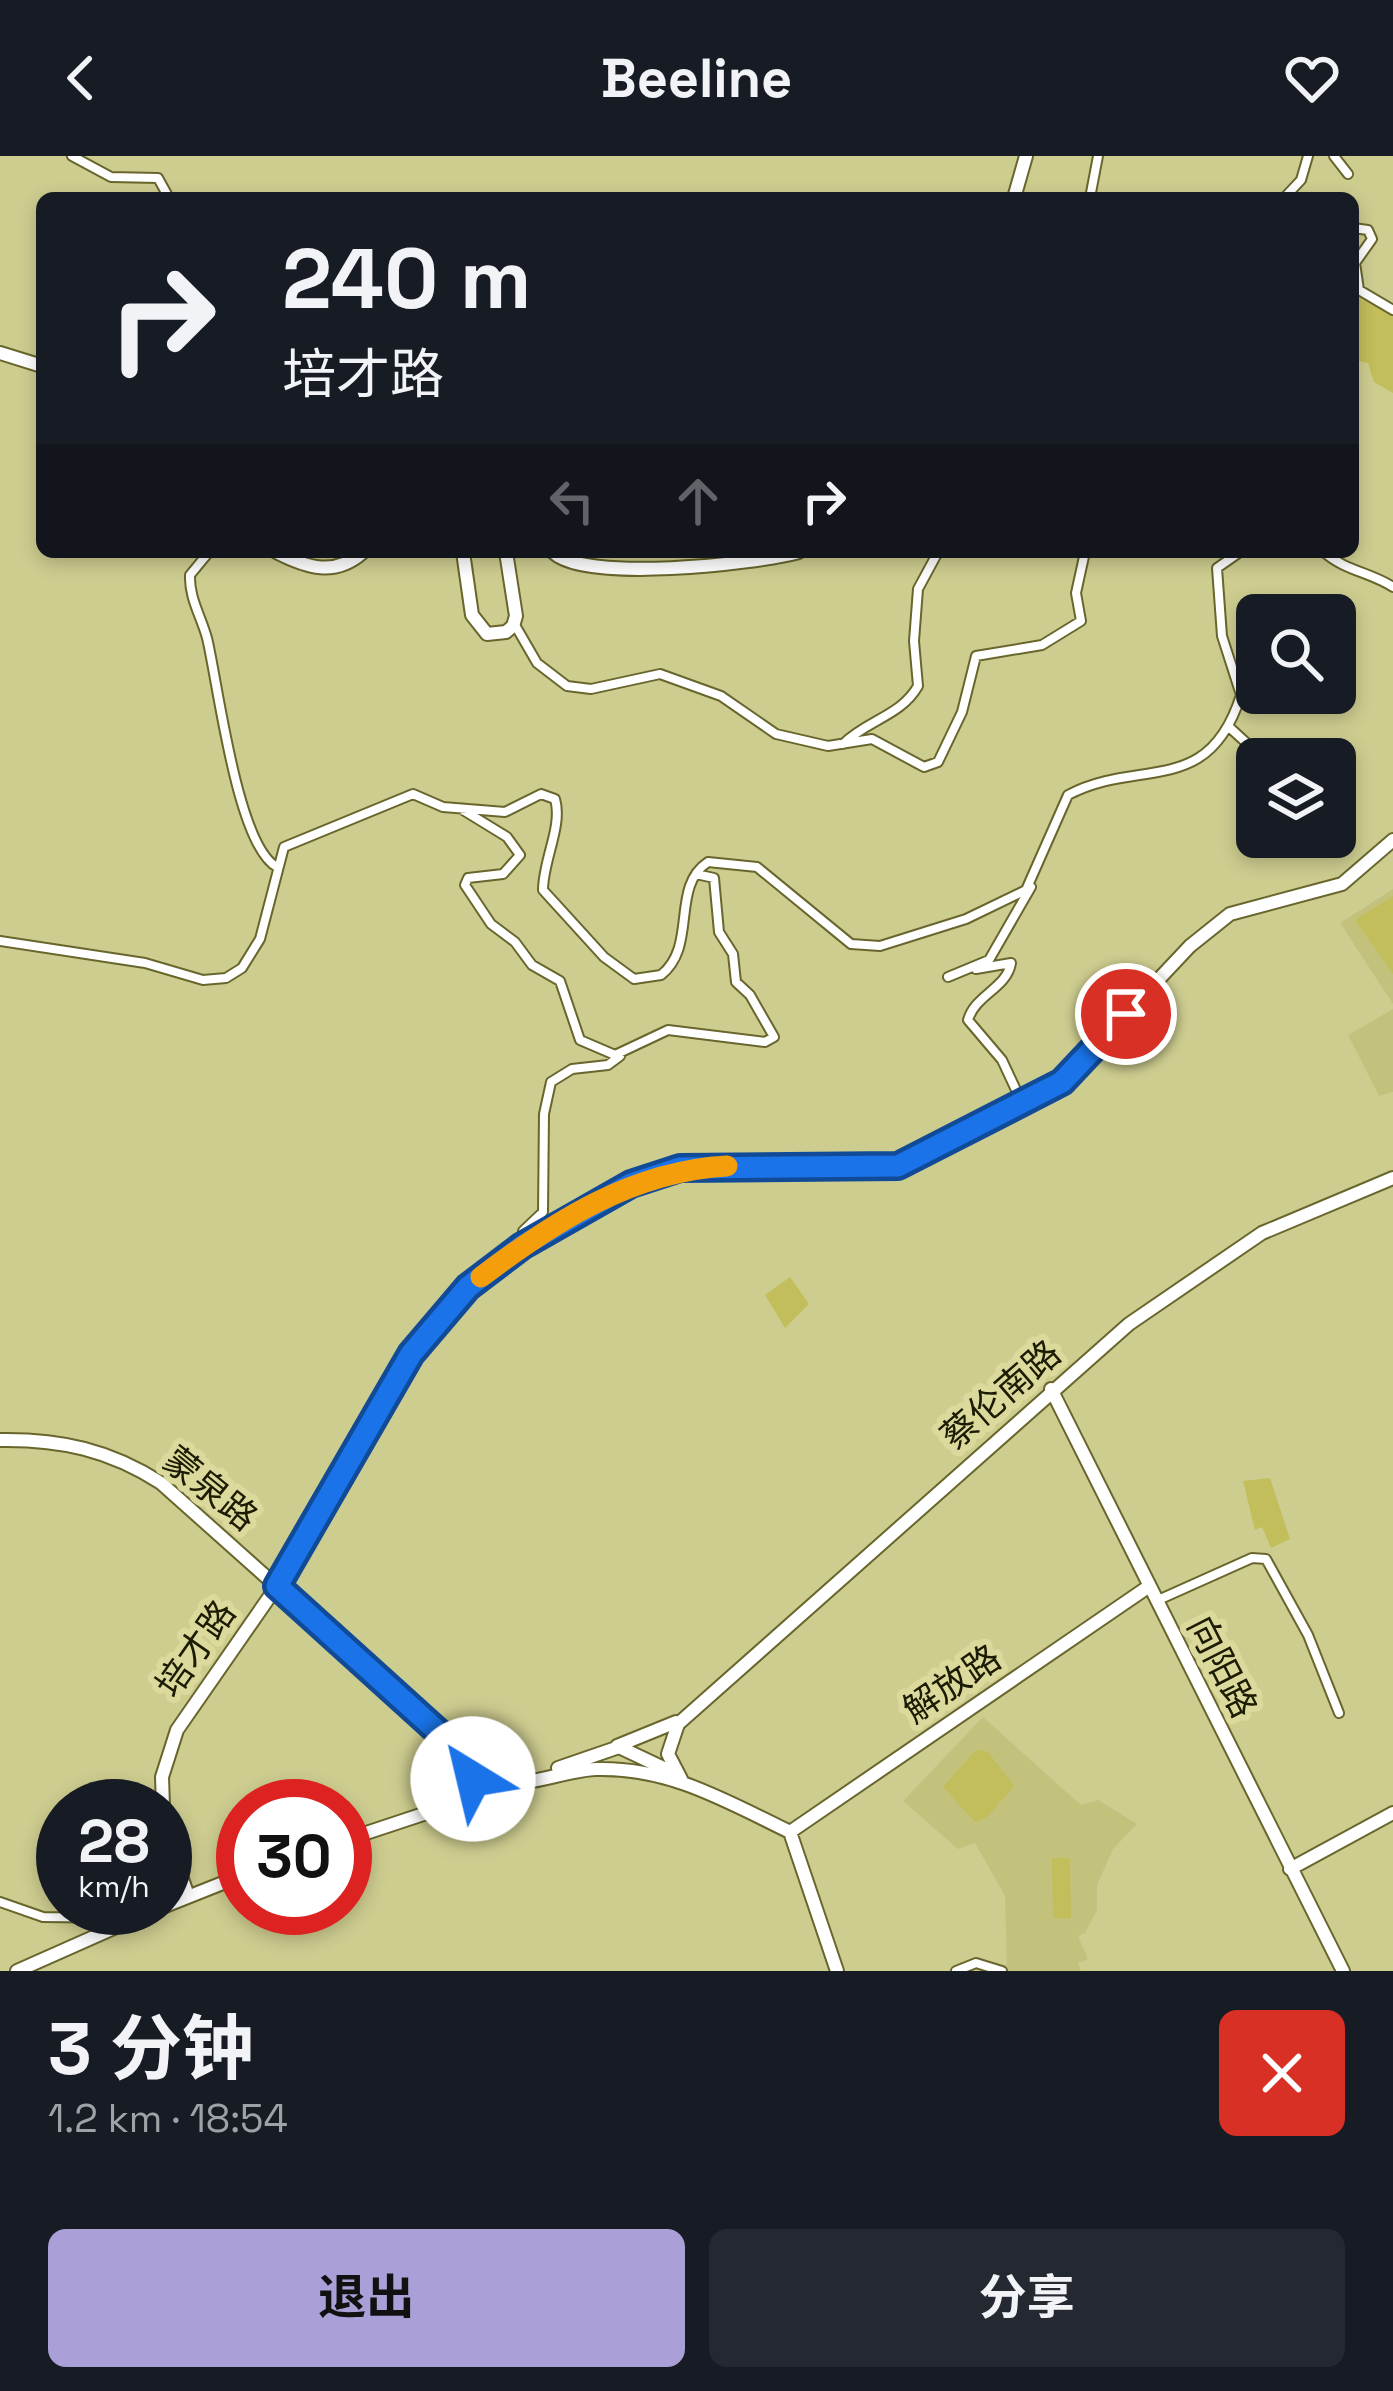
<!DOCTYPE html>
<html lang="zh">
<meta charset="utf-8">
<style>
:root{--surface:#171b24;--page:#242831;--text:#f1f3f6;--muted:#9ea1a6;--accent:#aaa0d7}
body{margin:0;font-family:"Space Grotesk","Noto Sans SC",sans-serif;background:var(--page);color:var(--text);height:100vh;display:flex;flex-direction:column;font-size:45px;white-space:nowrap}
*{box-sizing:border-box;margin:0}
p{font-size:39px;color:var(--muted)}
.icon{flex:none;width:66px;height:66px;fill:none;stroke:currentColor;stroke-width:2;stroke-linecap:round;stroke-linejoin:round}
.map{position:relative;height:1815px;overflow:hidden}
.side{display:flex;flex-direction:column;background:var(--surface);flex:1}
.side>*{flex:none}
.hud{position:absolute;left:36px;top:36px;width:1323px;height:366px;border-radius:18px;box-shadow:0 6px 18px #0003;background:#171b24;color:var(--text);overflow:hidden}
.controls{position:absolute;left:1236px;top:438px;display:grid;gap:24px}
.controls a{display:grid;place-items:center;width:120px;height:120px;border-radius:18px;background:var(--surface);box-shadow:0 6px 18px #0003;font-size:60px}
.speed{position:absolute;left:36px;top:1623px;display:flex;gap:24px;font-size:60px;font-weight:700;text-align:center}
.speed>*{display:grid;place-content:center;width:156px;height:156px;border-radius:50%;background:var(--surface);box-shadow:0 6px 18px #0003;line-height:1}
.speed small{font-size:30px;font-weight:400}
.speed .limit{border:18px solid #d22;background:#fff;color:#111}
.pin{position:absolute;display:grid;place-items:center;width:102px;height:102px;color:#fff;margin:-51px;border:6px solid #fff;border-radius:50%;box-shadow:0 3px 12px #0007}
.me{position:absolute;width:132px;margin:-66px;rotate:324deg;stroke-linejoin:round;filter:drop-shadow(0 0 9px #0008)}
.turn{display:flex;align-items:center;gap:42px;height:252px;padding:0 48px;font-size:54px}
.turn .icon{width:156px;height:156px;stroke-width:2.5}
.turn b{display:block;font-size:84px;line-height:102px}
.lanes{display:flex;align-items:center;height:114px;padding:0 48px;background:#0003;justify-content:center;gap:60px;direction:ltr}
.lanes .off{opacity:.35}
.round{display:grid;place-items:center;flex:none;width:126px;height:126px;border-radius:18px;background:var(--page)}
.summary{display:flex;align-items:center;justify-content:space-between;height:204px;padding:0 48px}
h1{font-size:72px;font-weight:700;line-height:90px}
.primary-button{display:flex;gap:24px;margin-top:auto;padding:24px 48px}
.primary-button a{flex:1;height:138px;border-radius:18px;background:var(--accent);color:#111;font-size:48px;font-weight:700;line-height:138px;text-align:center}
.primary-button a+a{background:var(--page);color:var(--text)}
header{display:flex;justify-content:space-between;align-items:center;height:156px;padding:0 48px;background:var(--surface);font-size:54px;font-weight:700}
.map>svg:first-child{display:block}
.built{fill:#c3c27d}
.green{fill:#c2be5b}
.lines{fill:none;stroke-linecap:round;stroke-linejoin:round}
.street-casing{stroke:#68662c;stroke-width:12}
.secondary-casing{stroke:#68662c;stroke-width:16}
.street{stroke:#fff;stroke-width:8}
.secondary{stroke:#fff;stroke-width:12}
.route-casing{stroke:#114b97;stroke-width:30}
.route{stroke:#1a73e8;stroke-width:21}
.slow{stroke:#f59e0b;stroke-width:21}
.labels{text-anchor:middle;dominant-baseline:central;stroke-width:12;stroke-linejoin:round;paint-order:stroke}
.street-label{font-size:36px;fill:#1c1b04;stroke:#dbda9c}
</style>
<header><svg class="icon" aria-label="back" viewBox="0 0 24 24"><path d="M15 5l-7 7 7 7"/></svg>Beeline<svg class="icon" aria-label="heart" viewBox="0 0 24 24"><path d="M12 20l-8-8c-3-5 5-10 8-4 3-6 11-1 8 4z"/></svg></header>
<div class="map">
<svg width="1393" height="1815" viewBox="0 0 1393 1815">
<rect width="100%" height="100%" fill="#cecd90"/>
<path class="built" d="M1393 733V848L1340 767Z
M1393 853V936L1379 940 1348 879Z
M983 1561 1081 1649 1098 1644 1137 1668 1113 1693 1097 1729V1754L1085 1777 1078 1780 1088 1803 1078 1807 1081 1815H1007L1005 1740 975 1687 958 1693 903 1645Z"/>
<path class="green" d="M1353 130 1362 144 1393 158V237L1374 226 1368 207 1353 204Z
M1393 740V818L1355 764Z
M790 1121 809 1148 785 1172 765 1139Z
M1270 1322 1290 1383 1271 1392 1262 1371 1255 1374 1243 1325Z
M976 1594 988 1596 1014 1630 987 1661 975 1666 943 1631Z
M1052 1702H1070L1071 1762H1053Z"/>
<g class="lines">
<defs>
<path id="street" d="M72 0 111 21 158 22 169 42
M1334 0 1348 18
M1090 42 1098 0
M1284 42 1301 24 1308 0
M1353 72 1368 74 1372 83 1355 107 1359 134 1393 154
M209 396 190 419C189 442 201 460 207 482 218 527 237 690 277 711
M1324 396C1345 415 1370 416 1393 431
M515 469 537 507 567 530 591 533 660 518 721 540 776 578 828 590 872 583 924 611 938 606 962 556 976 500 1042 489 1081 465 1076 437 1085 396
M1228 570 1264 603
M843 588C867 564 901 560 918 530L914 485 918 433 938 396
M463 654 507 681 520 699 503 718 468 722 465 729 491 768 515 786 532 809 560 825 580 884 615 899 668 874 765 886 774 881 750 839 736 826 733 798 719 776 714 722 696 718
M0 785 145 807 203 824 226 822 242 812 260 783 284 691 413 638 443 651 505 656 541 638 555 643C563 670 543 704 543 734L604 801 634 823 661 819C698 790 670 731 708 706L757 711 851 788 880 790 966 763 1026 734 1068 639C1139 601 1208 643 1241 539L1222 480 1217 412 1240 396
M976 813 1011 807C1007 832 975 839 968 864L1002 904 1023 949
M948 821 989 804 1031 731
M526 1087 523 1075 543 1056 544 958 551 926 572 913 608 909 620 900
M1156 1445 1252 1402 1266 1403 1308 1479 1339 1557
M467 1642 473 1623 469 1605
M452 1647 463 1622 458 1594
M0 1746 43 1761 128 1762
M956 1815 976 1807 1002 1815"/>
<path id="secondary" d="M1014 42 1026 0
M0 197 42 210
M276 396C307 412 335 421 363 396
M463 396 472 459 487 478 506 476 513 470 516 460 506 396
M553 396C584 427 755 408 799 396
M1051 1233 1343 1815
M0 1284C60 1283 110 1294 161 1327L495 1625C526 1633 564 1614 596 1613 669 1611 726 1645 790 1676L837 1815
M617 1590 676 1566
M558 1612 619 1591 672 1616
M681 1623 668 1598 678 1568 1129 1168 1262 1077 1393 1022
M163 1650 162 1621 177 1574 277 1430 411 1198 468 1131 586 1052 631 1028 680 1012 853 1015 898 1010 935 996 1062 926 1190 790 1230 758 1342 728 1393 684
M165 1674 188 1740
M790 1676 1148 1431
M345 1684 511 1629
M1290 1713 1393 1657
M165 1750 243 1719
M17 1815 159 1752"/>
</defs>
<use href="#street" class="street-casing"/>
<use href="#secondary" class="secondary-casing"/>
<use href="#street" class="street"/>
<use href="#secondary" class="secondary"/>
</g>
<g class="lines">
<defs>
<path id="route" d="M473 1623 466 1601 277 1430 411 1198 468 1131 522 1090 631 1028 680 1012 898 1010 1062 926 1126 858"/>
</defs>
<use href="#route" class="route-casing"/>
<use href="#route" class="route"/>
<path class="slow" d="M481 1121C555 1065 633 1015 727 1010"/>
</g>
<g class="labels">
<g class="street-label">
<text transform="translate(1001 1239) rotate(-41)">蔡伦南路</text>
<text transform="translate(210 1333) rotate(39)">蒙泉路</text>
<text transform="translate(196 1493) rotate(-55)">培才路</text>
<text transform="translate(1222 1511) rotate(63)">向阳路</text>
<text transform="translate(952 1528) rotate(-34)">解放路</text>
</g>
</g>
</svg>
<div class="controls">
<a><svg class="icon" aria-label="search" viewBox="0 0 24 24"><circle cx="10" cy="10" r="6"/><path d="M15 15l6 6"/></svg></a>
<a><svg class="icon" aria-label="layers" viewBox="0 0 24 24"><path d="M12 4l9 5-9 5-9-5zM3 14l9 5 9-5"/></svg></a>
</div>
<div class="speed"><div>28<small>km/h</small></div><div class="limit">30</div></div>
<div class="pin" style="left:1126px;top:858px;background:#d93025"><svg class="icon" aria-label="arrive" viewBox="0 0 24 24"><path d="M6 21V4h12l-3 4 3 4H6"/></svg></div>
<svg class="me" style="left:473px;top:1623px" viewBox="-20 -20 40 40"><circle r="19" fill="#fff"/><path d="M0-13L10 11 0 6-10 11z" fill="#1a73e8"/></svg>
<div class="hud">
<div class="turn"><svg class="icon" aria-label="right" viewBox="0 0 24 24"><path d="M7 20v-9h11M14 6l5 5-5 5"/></svg><div><b>240 m</b>培才路</div></div>
<div class="lanes"><svg class="icon off" aria-label="left" viewBox="0 0 24 24"><path d="M17 20v-9H6M10 6l-5 5 5 5"/></svg><svg class="icon off" aria-label="ahead" viewBox="0 0 24 24"><path d="M12 20V5M6 11l6-6 6 6"/></svg><svg class="icon" aria-label="right" viewBox="0 0 24 24"><path d="M7 20v-9h11M14 6l5 5-5 5"/></svg></div>
</div>
</div>
<section class="side">
<div class="summary"><div><h1>3 分钟</h1><p>1.2 km · 18:54</p></div><a class="round" style="background:#d93025;color:#fff"><svg class="icon" aria-label="close" viewBox="0 0 24 24"><path d="M6 6l12 12M18 6L6 18"/></svg></a></div>
<div class="primary-button"><a>退出</a><a>分享</a></div>
</section>
